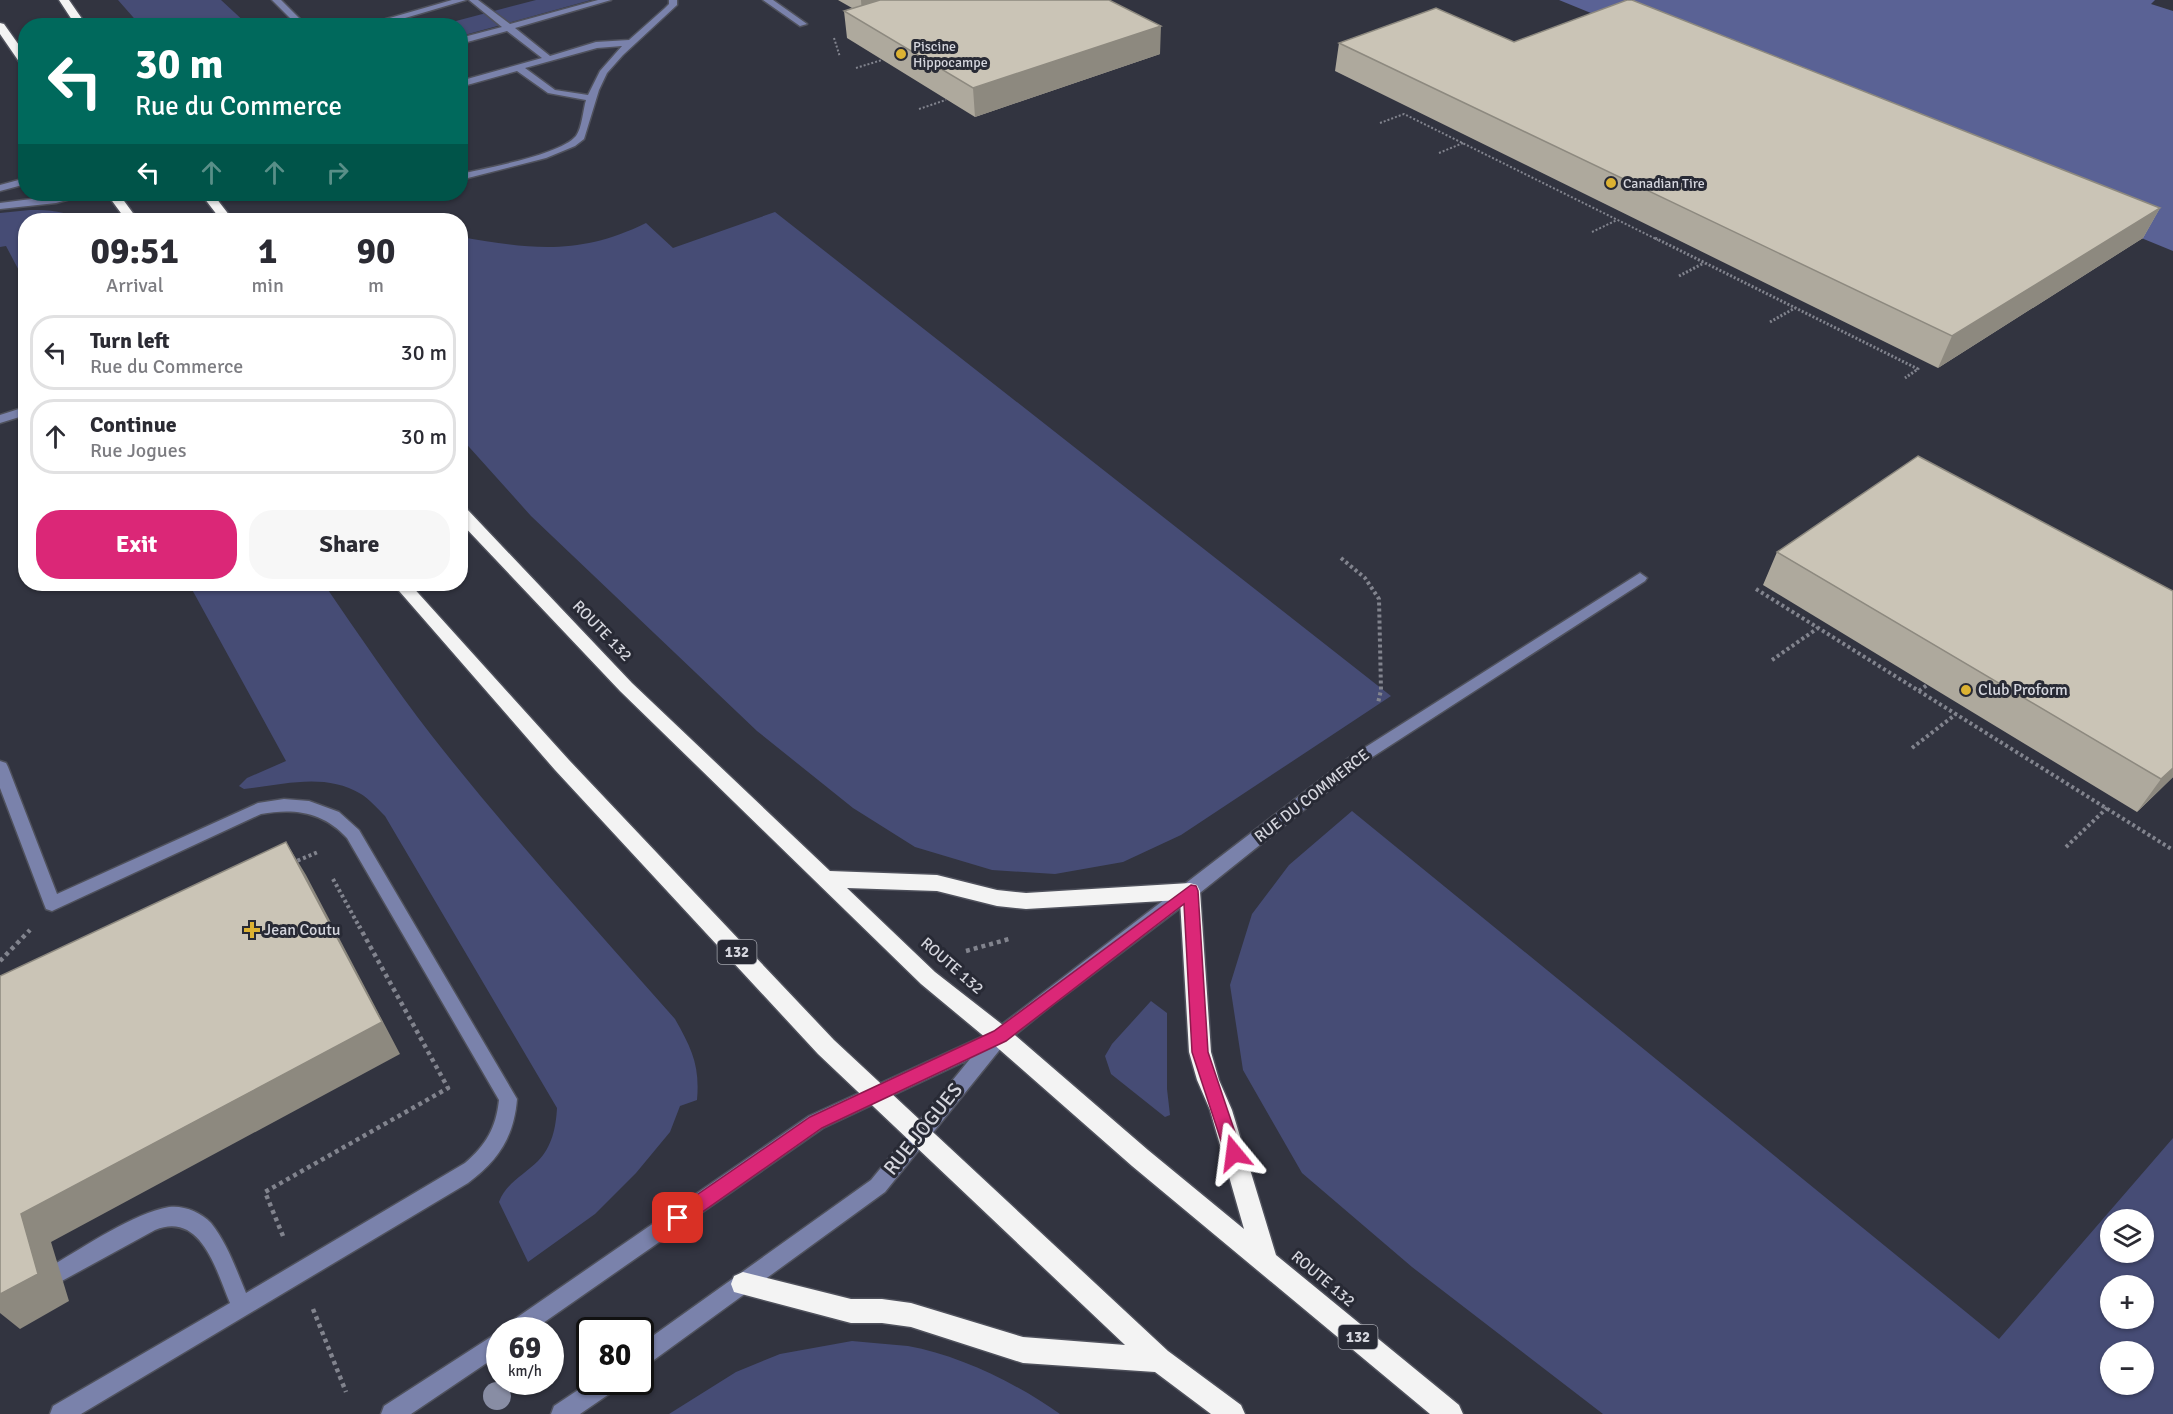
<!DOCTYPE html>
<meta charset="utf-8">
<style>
:root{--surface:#fff;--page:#f7f7f7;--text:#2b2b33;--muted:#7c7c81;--line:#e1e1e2;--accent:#db2777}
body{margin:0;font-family:Signika,sans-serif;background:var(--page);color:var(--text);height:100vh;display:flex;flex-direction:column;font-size:22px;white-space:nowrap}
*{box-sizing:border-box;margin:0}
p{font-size:20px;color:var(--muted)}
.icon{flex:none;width:33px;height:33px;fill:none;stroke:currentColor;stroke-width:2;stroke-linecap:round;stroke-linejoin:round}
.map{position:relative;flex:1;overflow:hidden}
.panel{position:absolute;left:18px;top:213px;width:450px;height:378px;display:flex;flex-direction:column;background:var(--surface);border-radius:24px;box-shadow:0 2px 4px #0004}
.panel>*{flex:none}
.guide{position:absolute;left:18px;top:18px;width:450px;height:183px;border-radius:24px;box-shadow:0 2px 4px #0004;background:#00695c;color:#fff;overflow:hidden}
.controls{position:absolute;left:2100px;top:1209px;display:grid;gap:12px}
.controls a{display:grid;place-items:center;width:54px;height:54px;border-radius:50%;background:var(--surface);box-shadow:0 2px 4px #0004;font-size:30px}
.speed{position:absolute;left:486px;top:1317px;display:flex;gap:12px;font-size:30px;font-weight:700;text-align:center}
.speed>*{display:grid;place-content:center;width:78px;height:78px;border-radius:50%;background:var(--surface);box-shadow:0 2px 4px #0004;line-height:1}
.speed small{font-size:15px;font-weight:400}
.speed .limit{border:3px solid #111;border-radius:9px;background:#fff;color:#111}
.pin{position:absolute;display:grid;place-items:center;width:51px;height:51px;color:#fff;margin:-26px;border-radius:12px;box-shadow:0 3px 9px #0006}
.me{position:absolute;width:66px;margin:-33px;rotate:344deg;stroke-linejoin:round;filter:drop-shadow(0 0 4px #0008)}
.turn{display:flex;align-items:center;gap:21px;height:126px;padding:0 18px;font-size:27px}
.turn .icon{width:78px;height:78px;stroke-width:2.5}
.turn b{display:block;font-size:42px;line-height:51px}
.lanes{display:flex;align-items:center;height:57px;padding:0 18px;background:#0003;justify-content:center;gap:30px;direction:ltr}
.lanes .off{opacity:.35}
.eta{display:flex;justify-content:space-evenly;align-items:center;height:102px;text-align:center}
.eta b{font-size:36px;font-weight:700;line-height:42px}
.primary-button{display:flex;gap:12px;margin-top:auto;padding:12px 18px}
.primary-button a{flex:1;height:69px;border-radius:24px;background:var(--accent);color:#fff;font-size:24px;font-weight:700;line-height:69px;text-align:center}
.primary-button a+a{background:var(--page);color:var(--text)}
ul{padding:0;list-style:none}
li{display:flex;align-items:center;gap:18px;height:75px;margin:0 12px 9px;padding:0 6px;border:3px solid var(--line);border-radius:24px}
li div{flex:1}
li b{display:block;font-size:22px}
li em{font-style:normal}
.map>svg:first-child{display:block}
.green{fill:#464c75;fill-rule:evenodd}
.forest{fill:#5a6295}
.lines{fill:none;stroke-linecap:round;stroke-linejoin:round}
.minor-casing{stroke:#4f515c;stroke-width:3}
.highway-casing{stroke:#4f515c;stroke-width:3}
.path-far3{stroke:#82848e;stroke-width:2;stroke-dasharray:2 2;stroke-linecap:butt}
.path-far2{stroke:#82848e;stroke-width:3;stroke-dasharray:2 2;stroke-linecap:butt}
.path-far1{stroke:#82848e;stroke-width:4;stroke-dasharray:3 3;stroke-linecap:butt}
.path{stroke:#82848e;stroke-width:4.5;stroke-dasharray:4 4;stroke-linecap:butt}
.minor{fill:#7a82ab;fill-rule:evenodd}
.highway{fill:#f3f3f3;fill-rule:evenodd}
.tree{fill:#888da4}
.wall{fill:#aea99d}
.shaded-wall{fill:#8d897f}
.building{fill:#cac4b6;stroke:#8d897f;stroke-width:1.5}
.route{fill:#db2777;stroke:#8e194d;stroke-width:1.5}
.poi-dot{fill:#dcb233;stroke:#282a35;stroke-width:2}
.labels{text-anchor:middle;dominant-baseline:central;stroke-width:6;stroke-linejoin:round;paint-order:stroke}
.far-poi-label{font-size:14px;fill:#d5d6de;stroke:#282a35;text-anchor:start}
.shield{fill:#282a35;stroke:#a1a2ab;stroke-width:1.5}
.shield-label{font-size:15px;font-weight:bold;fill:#d5d6de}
.street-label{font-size:16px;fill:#d5d6de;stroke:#282a35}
.poi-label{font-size:16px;fill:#d5d6de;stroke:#282a35;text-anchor:start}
.near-street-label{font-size:20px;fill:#d5d6de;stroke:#282a35}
</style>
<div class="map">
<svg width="2173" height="1414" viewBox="0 0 2173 1414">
<rect width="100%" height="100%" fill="#323440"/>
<path class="green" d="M118 0H221L248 25H140Z
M536 0H591L461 36 460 26H437Z
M30 210C49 210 66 211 83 220H26L25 282 6 246 0 247V213Z
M775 212 1391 696 1181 835 1123 862 1055 874 992 870 915 847 853 808 757 731 531 516 461 438V237C531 249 579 256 646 223L673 248Z
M189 584H324C359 635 394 687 432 736 509 834 593 926 675 1019 692 1049 700 1066 697 1100L680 1106 670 1132 636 1173 595 1214 528 1262 499 1202C506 1183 524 1175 538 1161 552 1147 556 1127 557 1108L385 816C378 809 369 799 361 794 324 772 283 785 244 789L239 786 247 778 286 761Z
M1352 811 1999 1339 2173 1138V1414H1603L1412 1267 1302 1173 1243 1070 1230 985 1252 914 1289 865ZM2110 1220H2144V1252H2110ZM2110 1286H2144V1318H2110ZM2110 1352H2144V1384H2110Z
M1151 1001 1167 1013V1089L1170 1115 1165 1117 1111 1074 1105 1056 1112 1044Z
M852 1341C870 1343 889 1344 908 1346 959 1355 1018 1384 1060 1414H669L736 1372 780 1354Z"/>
<path class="forest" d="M1559 0H2155L2151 4 2173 11V251Z"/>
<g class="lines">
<defs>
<path id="minor" d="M272 0H281L307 26H298Z
M452 0H466L378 26H362Z
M469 0H478L510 24 598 0H611L515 28 550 56 596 42 629 40 665 8 669 4V0H677V5L623 55 607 73 599 90 584 139 575 146 546 158 460 180V174C486 168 560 155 576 136 582 128 583 110 586 100L548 93 517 71 460 87V81L542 58 507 31 460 44V38L502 27ZM622 46 600 71 588 95 555 90 525 68 597 48Z
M763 0H773L807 24 800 26Z
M26 178V184L0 191V185Z
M71 194H88L56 203 0 209V203Z
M22 408 26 409V415L0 423V415Z
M1640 573 1647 578 1645 581 1360 765 1196 896 1052 1005 1006 1042 885 1192 647 1365 640 1368V1345L871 1180 970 1059 823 1128 533 1330H506L509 1323 809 1116 992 1032 1350 757Z
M0 761 6 763 8 767 57 894 258 803 284 799 309 801 339 812 359 830 517 1099C514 1137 498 1161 468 1183L81 1414H50L53 1406 230 1303C216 1270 201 1211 155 1230L60 1282 53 1279 50 1272 53 1265C84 1247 134 1213 169 1207 183 1205 201 1212 211 1223 227 1243 236 1269 246 1293L465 1163C486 1145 496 1128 499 1100L347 838C323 812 295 808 261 814L52 911 46 909 44 904 0 788Z
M500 1331V1354L411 1414H381L384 1406Z
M590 1382H618L615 1390 580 1414H551L554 1406Z"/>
<path id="highway" d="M59 0H69L87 26H76Z
M0 23 4 24 26 55V67L22 66 0 34Z
M107 194H119L138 220H126Z
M201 194H213L233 220H221Z
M460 507 466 508 632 683 830 871 937 875 997 890 1026 893 1190 883 1197 885 1200 891 1211 1052 1219 1080 1232 1110 1276 1255 1459 1405 1463 1414H1430L1132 1166 992 1043 921 984 620 691 460 522ZM847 888 937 891 997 906 1026 909 1180 900 1189 1052 1197 1080 1210 1110 1244 1229 1148 1150 1008 1029 935 972Z
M393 584H410L569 760 834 1040 1168 1351 1241 1405 1245 1414H1211L1155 1372 1023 1363 911 1327 882 1323H851L734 1292 731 1284 734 1276 743 1272 851 1299H882L911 1303 1023 1337 1125 1345 818 1054 555 770Z"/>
</defs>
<use href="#minor" class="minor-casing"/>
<use href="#highway" class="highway-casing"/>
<path class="path-far3" d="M834 38 840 57
M856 68 882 60
M919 109 946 100
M1380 123 1404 114 1658 240
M1439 153 1463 143
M1592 232 1617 220"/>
<path class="path-far2" d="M1655 238 1918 369 1905 378
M1679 276 1704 263
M1770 322 1795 308"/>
<path class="path-far1" d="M1341 558 1365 578 1379 599 1381 690 1378 703
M1756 589 2173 850
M1772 660 1818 628
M1919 691 1927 685
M1912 748 1956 714
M2066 847 2107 808
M292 863 318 852
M333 879 360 928"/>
<path class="path" d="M966 951 1009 939
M0 961 30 930
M283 1236 265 1192 448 1088 359 926
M313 1309 346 1392"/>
<use href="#minor" class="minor"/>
<use href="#highway" class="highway"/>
</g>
<circle class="tree" cx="497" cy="1396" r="14"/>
<path class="wall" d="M838 0H1109L1160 54 975 117 847 38 844 11 852 8Z
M1514 42 2160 208 2143 238 1938 368 1335 71 1339 43Z
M1777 552 2173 591V777L2137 812 1763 585Z"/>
<path class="shaded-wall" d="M861 0H913L862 15Z
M1161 26 1160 54 975 117 973 88Z
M2160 208 2143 238 1938 368 1952 336Z
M2173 768V777L2137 812 2161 779Z
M286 842 306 875 400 1054 51 1242 69 1301 20 1329 0 1313V1294L21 1214Z"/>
<path class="building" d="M880 0H1109L1161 26 973 88 844 11Z
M1627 0H1632L2160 208 1952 336 1339 43 1436 8 1514 42Z
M1918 456 2173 591V768L2161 779 1777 552Z
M286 842 382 1022 21 1214 38 1274 0 1294V976Z"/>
<path class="route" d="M1191 885 1196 886 1198 891 1208 1052 1242 1153 1240 1159 1234 1161 1227 1159 1192 1052 1184 904 1006 1041 822 1128 685 1224 678 1227 672 1224 669 1218 672 1212 810 1117 994 1031Z"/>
<g class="poi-dot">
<circle cx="901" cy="54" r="6"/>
<circle cx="1611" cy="183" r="6"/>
<circle cx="1966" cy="690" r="6"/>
<path d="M249 921h6v6h6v6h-6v6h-6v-6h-6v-6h6z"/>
</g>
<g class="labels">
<g class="far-poi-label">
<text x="913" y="46">Piscine<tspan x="913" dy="16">Hippocampe</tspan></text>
<text x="1623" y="183">Canadian Tire</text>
</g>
<g class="shield">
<rect x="717.5" y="940" width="39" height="24" rx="4.5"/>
<rect x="1338.5" y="1325" width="39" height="24" rx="4.5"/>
</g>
<g class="shield-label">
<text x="737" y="952">132</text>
<text x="1358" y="1337">132</text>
</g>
<g class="street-label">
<text transform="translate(602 631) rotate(46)">ROUTE 132</text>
<text transform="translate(1312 796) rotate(-38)">RUE DU COMMERCE</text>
<text transform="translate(952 966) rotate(41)">ROUTE 132</text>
<text transform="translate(1323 1279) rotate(40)">ROUTE 132</text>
</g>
<g class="poi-label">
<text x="1978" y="690">Club Proform</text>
<text x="264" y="930">Jean Coutu</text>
</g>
<g class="near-street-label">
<text transform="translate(923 1129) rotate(-51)">RUE JOGUES</text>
</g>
</g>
</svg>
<div class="controls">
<a><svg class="icon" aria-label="layers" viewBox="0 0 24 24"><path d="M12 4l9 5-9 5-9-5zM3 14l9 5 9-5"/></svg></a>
<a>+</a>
<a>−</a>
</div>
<div class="speed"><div>69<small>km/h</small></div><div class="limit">80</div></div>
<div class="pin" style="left:678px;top:1218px;background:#d93025"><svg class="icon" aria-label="arrive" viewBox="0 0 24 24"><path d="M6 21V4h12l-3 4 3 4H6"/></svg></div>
<svg class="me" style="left:1234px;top:1153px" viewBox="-20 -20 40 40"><path d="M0-17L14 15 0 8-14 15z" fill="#db2777" stroke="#fff" stroke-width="4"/></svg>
<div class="guide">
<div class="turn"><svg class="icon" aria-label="left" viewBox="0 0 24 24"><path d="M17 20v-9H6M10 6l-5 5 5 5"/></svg><div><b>30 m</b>Rue du Commerce</div></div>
<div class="lanes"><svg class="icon" aria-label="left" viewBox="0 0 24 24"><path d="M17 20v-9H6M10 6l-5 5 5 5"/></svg><svg class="icon off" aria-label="ahead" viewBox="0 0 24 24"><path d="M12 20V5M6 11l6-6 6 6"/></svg><svg class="icon off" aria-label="ahead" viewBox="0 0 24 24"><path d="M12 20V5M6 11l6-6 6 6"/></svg><svg class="icon off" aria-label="right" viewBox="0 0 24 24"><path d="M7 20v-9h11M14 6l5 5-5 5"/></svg></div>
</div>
<section class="panel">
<div class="eta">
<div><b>09:51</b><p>Arrival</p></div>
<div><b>1</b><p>min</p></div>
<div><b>90</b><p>m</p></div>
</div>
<ul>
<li><svg class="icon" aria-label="left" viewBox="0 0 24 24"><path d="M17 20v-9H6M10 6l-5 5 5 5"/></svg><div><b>Turn left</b><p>Rue du Commerce</p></div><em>30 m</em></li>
<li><svg class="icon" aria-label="ahead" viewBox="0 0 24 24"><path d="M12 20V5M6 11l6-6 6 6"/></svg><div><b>Continue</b><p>Rue Jogues</p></div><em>30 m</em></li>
</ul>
<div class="primary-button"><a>Exit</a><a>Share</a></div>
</section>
</div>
